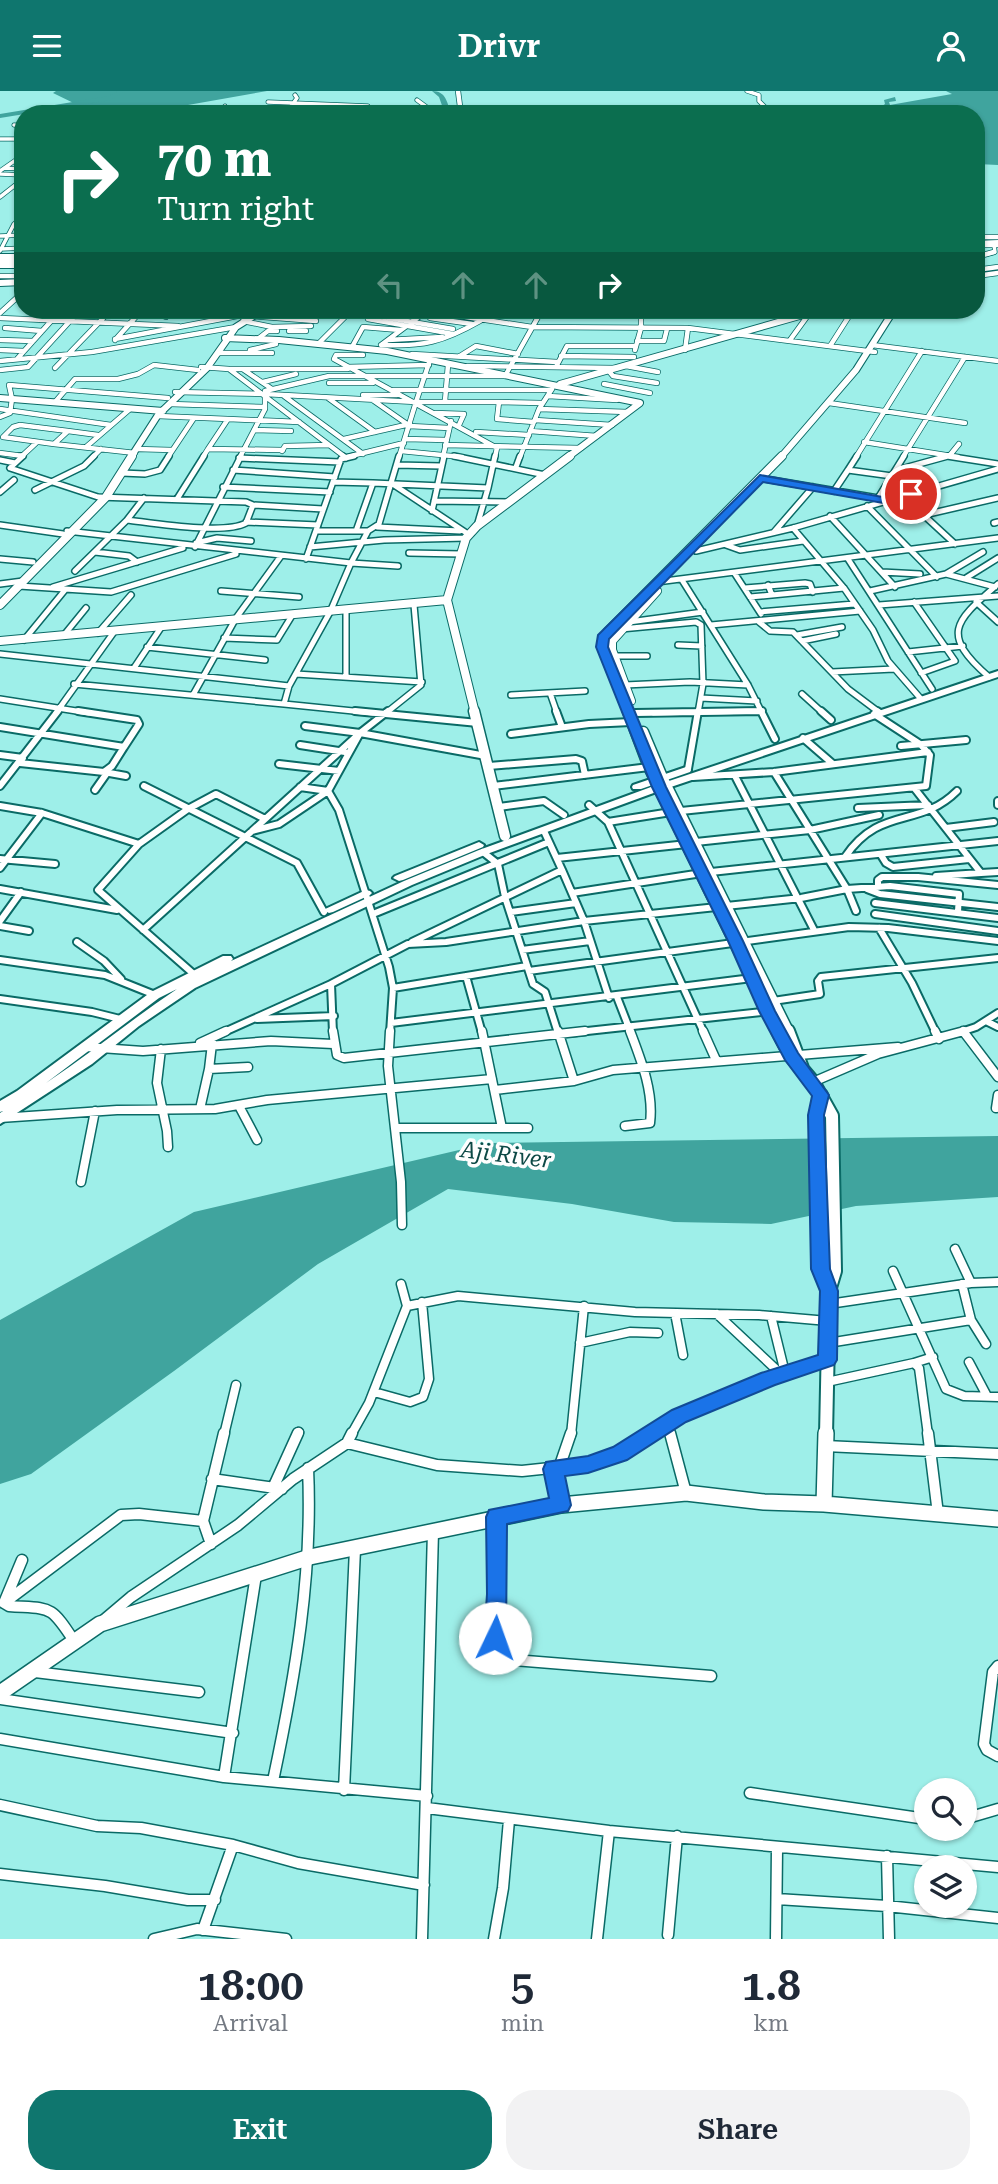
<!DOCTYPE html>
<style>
:root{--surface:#fff;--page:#f2f2f3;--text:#1f2937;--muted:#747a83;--accent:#0f766e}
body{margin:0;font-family:"Roboto Serif",serif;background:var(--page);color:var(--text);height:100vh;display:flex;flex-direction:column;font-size:26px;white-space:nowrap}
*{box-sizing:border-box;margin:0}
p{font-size:23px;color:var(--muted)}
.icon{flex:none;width:38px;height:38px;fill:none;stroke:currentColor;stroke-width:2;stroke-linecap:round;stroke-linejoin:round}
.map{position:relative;height:1848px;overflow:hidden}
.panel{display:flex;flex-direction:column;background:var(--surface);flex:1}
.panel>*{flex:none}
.guide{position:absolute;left:14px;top:14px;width:971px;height:214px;border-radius:28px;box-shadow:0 2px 5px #0004;background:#0b6e4f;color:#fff;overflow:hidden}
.buttons{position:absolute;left:914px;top:1687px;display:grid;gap:14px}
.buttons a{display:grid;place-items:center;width:63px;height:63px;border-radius:50%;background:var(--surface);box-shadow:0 2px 5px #0004;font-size:35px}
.pin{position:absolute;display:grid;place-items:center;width:60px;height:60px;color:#fff;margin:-30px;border:4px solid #fff;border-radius:50%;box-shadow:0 2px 7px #0007}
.me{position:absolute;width:77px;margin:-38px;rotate:3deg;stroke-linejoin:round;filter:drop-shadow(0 0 5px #0008)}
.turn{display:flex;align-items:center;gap:24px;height:147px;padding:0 28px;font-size:32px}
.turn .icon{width:91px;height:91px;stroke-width:2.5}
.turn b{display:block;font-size:49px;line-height:60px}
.lanes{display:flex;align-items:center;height:66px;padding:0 28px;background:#0003;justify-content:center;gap:35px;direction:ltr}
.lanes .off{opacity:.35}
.eta{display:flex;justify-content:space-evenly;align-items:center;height:119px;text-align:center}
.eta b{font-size:42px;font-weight:600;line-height:49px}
.action{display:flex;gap:14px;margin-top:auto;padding:14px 28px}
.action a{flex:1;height:80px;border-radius:28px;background:var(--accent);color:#fff;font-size:28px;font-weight:600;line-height:80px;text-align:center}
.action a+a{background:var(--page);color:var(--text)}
header{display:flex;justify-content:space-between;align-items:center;height:91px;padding:0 28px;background:var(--accent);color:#fff;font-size:32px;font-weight:600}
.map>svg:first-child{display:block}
.water{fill:#40a49e}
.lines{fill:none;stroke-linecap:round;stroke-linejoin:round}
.river{fill:#40a49e;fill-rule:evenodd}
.street-far5-casing{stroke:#0a6a66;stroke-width:5}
.street-far4-casing{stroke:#0a6a66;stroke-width:6}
.street-far3-casing{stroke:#0a6a66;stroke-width:8}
.street-far2-casing{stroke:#0a6a66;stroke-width:10}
.street-far1-casing{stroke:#0a6a66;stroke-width:11}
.street-casing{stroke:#0a6a66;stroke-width:13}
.secondary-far5-casing{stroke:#0a6a66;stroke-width:6}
.secondary-far4-casing{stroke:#0a6a66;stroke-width:8}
.secondary-far3-casing{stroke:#0a6a66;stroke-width:10}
.secondary-far2-casing{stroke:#0a6a66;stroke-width:13}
.secondary-far1-casing{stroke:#0a6a66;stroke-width:16}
.secondary-casing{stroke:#0a6a66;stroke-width:18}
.primary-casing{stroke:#0a6a66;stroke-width:4}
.highway-casing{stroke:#0a6a66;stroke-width:4}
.street-far5{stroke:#fff;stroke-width:3.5}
.street-far4{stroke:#fff;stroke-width:4.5}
.street-far3{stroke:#fff;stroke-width:5}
.street-far2{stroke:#fff;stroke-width:6}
.street-far1{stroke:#fff;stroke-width:8}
.street{stroke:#fff;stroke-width:10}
.secondary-far5{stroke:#fff;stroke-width:4.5}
.secondary-far4{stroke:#fff;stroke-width:6}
.secondary-far3{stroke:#fff;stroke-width:8}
.secondary-far2{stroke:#fff;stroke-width:10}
.secondary-far1{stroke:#fff;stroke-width:12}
.secondary{stroke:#fff;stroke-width:15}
.primary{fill:#fff;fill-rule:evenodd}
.highway{fill:#fff;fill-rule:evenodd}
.route{fill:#1a73e8;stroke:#114b97;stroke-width:2}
.labels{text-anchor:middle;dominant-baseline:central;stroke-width:7;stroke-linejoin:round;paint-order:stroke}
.water-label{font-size:23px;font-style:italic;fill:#0d4946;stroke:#fefefe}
</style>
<header><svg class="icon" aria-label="menu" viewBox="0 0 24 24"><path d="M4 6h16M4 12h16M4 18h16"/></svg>Drivr<svg class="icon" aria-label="person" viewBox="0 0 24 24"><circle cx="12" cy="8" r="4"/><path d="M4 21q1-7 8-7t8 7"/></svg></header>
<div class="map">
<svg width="998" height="1848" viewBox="0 0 998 1848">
<rect width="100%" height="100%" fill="#9eefe9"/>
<path class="water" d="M56 0H267L188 14 88 19 53 2Z
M946 0H998V74L977 73 976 23H852L849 22 858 19 856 21C864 23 878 19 885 13L884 9 895 6 896 10 889 11 890 14 952 3Z
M998 1045V1106L856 1115 771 1133 674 1131 572 1113 448 1098 318 1173 174 1280 31 1383 0 1393V1229L194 1121 489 1052Z"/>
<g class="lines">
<path class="river" d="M118 0H126L111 9 0 27V23L109 5Z
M432 0C446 0 447 11 451 23H445L439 6Z"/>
<defs>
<path id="street-far5" d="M747 0 759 4V10L772 23
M417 9 436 23
M268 11 368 15
M225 15 226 23
M320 19H365
M285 20 302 23
M362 21 379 22
M247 23 253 17
M274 23 289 18 297 7 295 4
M14 34 23 35
M0 48H23
M5 77 23 78
M0 80 23 64
M0 83 23 84
M0 106 23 88
M0 145 23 144
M1 158 23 157
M0 160 14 133 23 125
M987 163 995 161 994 154"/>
<path id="street-far4" d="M976 166 994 161
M976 179 998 176
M0 185H19
M976 185 998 182
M149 219 166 226
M373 219 368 228 453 243
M375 219 406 223
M420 219 532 236 688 237 875 261
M388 221 383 226 453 238
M0 222 23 201
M163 223 199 224 245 219
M539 223 803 224 806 227 790 249
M252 225 316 230
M0 227 178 235
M430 227 472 233
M243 230 272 236 311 235
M5 237 42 240
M289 240H306
M259 247 268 240H277
M115 248 248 223
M0 249 33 250
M115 249 142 219
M388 249 442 246
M637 250H664L667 238
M318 253 352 219
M381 254C423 256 443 251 480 230
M381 254 428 219
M872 254 998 270
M830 255 853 219
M352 256 363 236 400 239
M0 259 24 260
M250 259 276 253
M635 259 641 237V219
M685 259 688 237
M219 262H272
M412 263 557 271
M363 264H336L334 268 497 357 495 366
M460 265 476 255 518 263
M561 265 634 266
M17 268 61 219
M430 269 416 311H499L497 328 534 331
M0 270 92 261 236 236
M557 274 567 255H636
M467 275 616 277
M626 275 658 281
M201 276 229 278 345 366
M346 276 429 274
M55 277 111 219
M230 278H348
M0 279 28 276 80 219
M244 279 272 298
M608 279 613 285 657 292
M263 291 296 283
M329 292H373
M604 293 650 302
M393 299H551
M265 300 329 285H505L542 219
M175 301 264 303
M363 304H397
M284 305 363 363
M548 305 617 309
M328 307 375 341
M374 310 407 333
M445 310 448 274H455
M55 311 75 288H118L138 283 154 274 198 279
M499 311 541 312
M829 312 965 332
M170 313 265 316
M0 318 111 334
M539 318 628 321
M435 322 464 323 459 334
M158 325 228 328 208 358 283 359
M0 326 10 322 12 308 9 294 168 307
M228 328 299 331
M535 329 612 334
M20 334 68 340 54 353 3 346 13 336Z
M409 335 449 337
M254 339 291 340
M68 340 98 344
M530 340 597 345
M476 341 529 344
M344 348 410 333
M405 348 447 349
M864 351 958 366
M54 353 135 362
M445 354 581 357
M86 356 130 318
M137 358 172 359
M282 360 285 355 329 354
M401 360 462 366
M0 362 23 365
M21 366 36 352
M93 366 101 358
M168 366 194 327
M203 366 208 358
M240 366 265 318V303L416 311 399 366
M347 366 404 352
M443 366 451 330
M520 366 539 318 552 298
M856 366 922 260
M903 366 965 266
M941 366 950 364 959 353"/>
<path id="street-far3" d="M20 365H23
M23 365 10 377 98 406 246 411 253 414 246 432C224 444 153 432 127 429L75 480
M343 365 346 367
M399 365 391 392 468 443
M454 365 545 384
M857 365 848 379 892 385
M947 365 998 373
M239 367 340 371
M0 369 15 372
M397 374 441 375
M516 376 520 365
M233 379 335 386
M897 379 948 365
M122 382 145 383 160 379 169 365
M760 387 878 407 917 418 955 453
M333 391 373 392 356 440
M373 392 488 397 495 365
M391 392 379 433 368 440 351 472 398 475
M223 396 330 401
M35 399 84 375 94 365
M834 400 848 379
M0 401 14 389
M878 407 904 365
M177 408 204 365
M434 410 509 411
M253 414 323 418
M867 415 937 486
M432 420 444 365
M924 424 998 407
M830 425 895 496
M127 429 144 407
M246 431 318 434
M994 432 998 431
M0 434 63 443
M477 435 488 397
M377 436 460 440
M793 437 844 497 873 539 888 570 921 608
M67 440 351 472 330 521 289 595 284 613 373 622
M316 440H368
M774 441 813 396
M196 452 217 447 251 450
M726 454 740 459 803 450
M195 456 241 365
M310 456 384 449 466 447
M696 460 793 437 998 378
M95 461 129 465 137 471
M409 462 461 463
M0 468 33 471
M306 468 341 368 354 365
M848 468 932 598
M882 481 920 483
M735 483 761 523
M946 483 995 496
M966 487 998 467
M682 489 748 594 762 622
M657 491 998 447
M0 493 23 490
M768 494 772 504 844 497
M19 495 111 501 236 463
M53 496 183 457
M745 497 805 492 810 493 813 501
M221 500 299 506
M870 500 946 483 983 461
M750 506 772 504
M914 511 955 570 921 582
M976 511 998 531
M879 514 998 505
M346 520V585
M760 521 854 513
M629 531 703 521
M759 531 770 540 793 541 848 598 880 622
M711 534 860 520
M621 538 696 531 701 534 703 593 698 622
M98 542 131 504
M64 544 86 517
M797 544 842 536
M224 547 277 549 293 523
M24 549 65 499
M802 550 836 543
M678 554 702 555
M147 556 265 569
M908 561 963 555
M0 563 289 595
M614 565H647
M134 577 162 535
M832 581 894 578
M296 583 422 591
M989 586C938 542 957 529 998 493
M74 593 284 613
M625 594 690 591 748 594
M550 602 557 622
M802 603 823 622
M193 604 236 527 281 465
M511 604 585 600
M701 607 757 610
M0 608 89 622
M56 622 114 541
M386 622 421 594 414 514
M653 622 762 620"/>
<path id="street-far2" d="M78 620 137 629 139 633 124 656
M355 620 478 632
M556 620 562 636
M761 620 775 648
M821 620 831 629
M877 620 880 622
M635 622 762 620
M305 635 360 642
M0 636 124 656 112 675 104 681 20 672
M511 643 589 633 631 631
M803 647 833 673
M300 654 345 661
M901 655 966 649
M0 664 23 667
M279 673 339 680
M489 675 576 668 582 670 585 684
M688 678 698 620
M104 681 126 685
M735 685 814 839
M693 686 774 681 928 661
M0 695 58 620
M144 695 297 772 324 821
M493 695 649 676
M300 696 328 700 339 719 389 876 393 897 390 942
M915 698 981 782 998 781
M95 699 107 682
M998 710V714
M589 714 608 731 704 942
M0 715 42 722 139 753 98 799 197 886
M499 716 544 710 564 724
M858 717 928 714
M681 720 926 695 930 664 920 653 874 623
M608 731 671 721
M946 737 994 731
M252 740 279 733 328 700 360 642 486 665
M696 751 810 739 879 724
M139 753 188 718 216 703 265 728
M483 761 498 773 505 806 533 893 545 901 558 942
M881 764 886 772 893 776 969 768
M845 766C880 714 919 738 957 700
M557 767 687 753
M0 768 55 773
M0 777 42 722
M562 779 584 830 609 907
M936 785 981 782
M878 795V789L882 786H918L998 794
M0 798 117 819
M867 798 880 803 998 816
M572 802 702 782 998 750
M875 812 998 827
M856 820 847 798 890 795 959 803 958 821
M511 821 576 812
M373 823 549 751
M875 823 998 840
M0 830 21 801
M0 835 29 840
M879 837 912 892 936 942
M143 839 360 642 388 620
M77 851 104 870 121 888
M412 851 562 779 544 740
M522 859 590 850
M0 869 105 884 155 904
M529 880 849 836 888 837 998 850
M466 885 482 942
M393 897 527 875
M617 906 631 942
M0 908 92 921 120 928
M773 910 820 903 818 890 821 886 998 867
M257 928 334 925
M986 930 998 936
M391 932 752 887
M963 940 965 942
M222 942 331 893
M333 942 331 893 408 853 446 851 584 830 801 807 847 798 774 681
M569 942 770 920
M958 942 976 936 998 922"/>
<path id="street-far1" d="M333 940 337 964 344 967 585 940
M390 940 388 975 401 1091 402 1134
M482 940 502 1037
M558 940 574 990
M703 940 716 969
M935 940 939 948
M963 940 998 986
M200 952 226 940
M212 953 209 978 248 976
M86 956 143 960 271 950 333 953
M161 958 157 992 167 1040 168 1056
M813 991 878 963 964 940
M495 999 574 990 613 979 898 956
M239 1015 257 1049
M996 1017 998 1004
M200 1018 209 978
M0 1027 117 1019 215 1018 267 1009 492 988
M625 1035 650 1032C654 1001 641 969 630 940
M396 1037H528
M81 1091 95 1020
M955 1158 971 1192
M893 1180 946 1298 964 1305 998 1306
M962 1193 971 1229 986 1253
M829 1213 971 1192 998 1191
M407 1215 458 1205 635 1221 759 1224 828 1230
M675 1222 683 1264
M717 1223 781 1283
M771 1225 785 1282
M580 1252 630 1241 658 1242
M828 1252 971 1229
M969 1271 987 1305
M914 1272 933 1266
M827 1291 914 1272 919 1277 928 1344
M374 1301 410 1311 423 1306 429 1288 422 1211
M667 1333 670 1344
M224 1344 236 1294
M297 1344 299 1341
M351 1344 369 1312 407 1215 401 1193
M571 1344 584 1215
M649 1344C703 1309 766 1289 827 1269"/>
<path id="street" d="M670 1342 686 1402
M928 1342 938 1423
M347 1352 437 1374 522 1380 588 1373 620 1363 652 1342
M825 1355 998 1363
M559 1377 571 1342
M553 1378 561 1413
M212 1388 282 1398
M273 1397 298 1342
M496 1426 498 1503 495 1547 499 1564 514 1569 711 1585
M211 1453 203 1430 224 1342
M22 1469 4 1512 9 1515C51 1518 50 1513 74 1550
M4 1512 121 1424 139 1423 203 1430
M105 1528 131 1506 238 1434 293 1388 347 1352 352 1342
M998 1575 993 1581 984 1653 987 1659 998 1665
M35 1581 199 1601
M0 1608 233 1642
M0 1648 224 1686 427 1705
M224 1686 256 1484
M273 1690C295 1586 313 1484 308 1377
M344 1699 355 1458
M750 1702 926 1728
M0 1714 97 1735 141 1737 233 1754 298 1772 424 1794
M427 1717 609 1740 998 1776
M964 1728 998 1718
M887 1765 889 1848
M0 1783 105 1795 188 1809H215
M777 1808 887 1815 998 1827
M203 1839 233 1754
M668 1844 677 1745
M154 1848 197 1838 286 1848
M422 1848 433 1440
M494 1848 503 1797 509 1729
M597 1848 609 1740
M776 1848 777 1758"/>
<path id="secondary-far5" d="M458 0 461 23
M976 146H998
M976 154H998"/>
<path id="secondary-far4" d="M0 166H23
M0 174H23
M0 192 23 191
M225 247 279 249 387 260 640 312 568 366
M560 293 803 224 812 219
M0 307 163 320
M131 366 158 324 207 277 236 236 263 219
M781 366 856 279 894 219"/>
<path id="secondary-far3" d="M0 514 106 406 132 365
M0 550 447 509
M631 610 612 559V550L657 500
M475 622 447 509 466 447 477 435 570 365
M628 622 602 552 607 541 782 365"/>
<path id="secondary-far2" d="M474 620 505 745
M628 620 649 676 779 942
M643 641 662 686 789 942"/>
<path id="secondary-far1" d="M778 940 791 965 813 991 832 1025 835 1180 829 1200 826 1344
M788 940 802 977
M821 1004 816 1023 821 1178 829 1200"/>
<path id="secondary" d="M824 1413 826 1342
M0 1602 100 1533 310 1466 561 1414 686 1402 764 1411 824 1413 998 1428"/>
<path id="primary" d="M998 580V586L659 700 487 763 412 794 195 897 139 935 92 973 0 1033V1022L3 1020 0 1021V1010L17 1000 151 901 223 865H231L233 868 231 870 404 790 479 759 651 696ZM177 898C132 928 91 962 46 992L159 907Z
M686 676 691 679 690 681 641 698H633L632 696 633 694Z
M479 751 484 754 483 756 403 789 399 790 393 787 395 785Z
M366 799 370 800 372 802 370 804 333 821 329 822 323 819Z"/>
<path id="highway" d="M998 149V153L976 154V150Z
M0 167H23V171H0Z"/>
</defs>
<use href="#street-far5" class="street-far5-casing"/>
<use href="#street-far4" class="street-far4-casing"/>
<use href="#street-far3" class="street-far3-casing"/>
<use href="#street-far2" class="street-far2-casing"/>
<use href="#street-far1" class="street-far1-casing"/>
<use href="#street" class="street-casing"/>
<use href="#secondary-far5" class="secondary-far5-casing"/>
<use href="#secondary-far4" class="secondary-far4-casing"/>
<use href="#secondary-far3" class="secondary-far3-casing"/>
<use href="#secondary-far2" class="secondary-far2-casing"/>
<use href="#secondary-far1" class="secondary-far1-casing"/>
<use href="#secondary" class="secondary-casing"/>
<use href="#primary" class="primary-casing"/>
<use href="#highway" class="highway-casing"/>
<use href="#street-far5" class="street-far5"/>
<use href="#street-far4" class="street-far4"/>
<use href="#street-far3" class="street-far3"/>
<use href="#street-far2" class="street-far2"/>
<use href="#street-far1" class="street-far1"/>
<use href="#street" class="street"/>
<use href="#secondary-far5" class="secondary-far5"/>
<use href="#secondary-far4" class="secondary-far4"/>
<use href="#secondary-far3" class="secondary-far3"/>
<use href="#secondary-far2" class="secondary-far2"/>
<use href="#secondary-far1" class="secondary-far1"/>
<use href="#secondary" class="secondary"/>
<use href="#primary" class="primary"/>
<use href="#highway" class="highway"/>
</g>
<path class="route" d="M760 384 888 407 911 400 917 403 889 413 763 391 609 548 608 556 666 696 743 850 775 920 798 962 829 1004 824 1024 830 1178 838 1200 837 1269 834 1274 775 1294 686 1331 627 1369 588 1382 565 1385 571 1414 568 1420 507 1433 506 1547 503 1554 495 1557 487 1554 484 1547 487 1503 486 1426 489 1419 549 1407 543 1378 546 1371 588 1365 613 1356 672 1319 761 1282 818 1264 820 1200 811 1178 808 1024 812 1005 785 969 759 920 728 850 652 696 596 556 598 544Z"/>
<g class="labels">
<g class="water-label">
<text transform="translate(506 1064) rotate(7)">Aji River</text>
</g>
</g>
</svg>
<div class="buttons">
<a><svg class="icon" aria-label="search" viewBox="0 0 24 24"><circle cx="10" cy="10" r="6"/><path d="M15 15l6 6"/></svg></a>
<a><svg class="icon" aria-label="layers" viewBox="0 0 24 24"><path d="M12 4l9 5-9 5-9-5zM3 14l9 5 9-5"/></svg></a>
</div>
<div class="pin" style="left:911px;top:403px;background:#d93025"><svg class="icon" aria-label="arrive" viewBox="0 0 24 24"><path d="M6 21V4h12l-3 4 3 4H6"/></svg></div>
<svg class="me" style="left:495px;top:1547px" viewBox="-20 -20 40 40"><circle r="19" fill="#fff"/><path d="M0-13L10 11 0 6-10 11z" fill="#1a73e8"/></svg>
<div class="guide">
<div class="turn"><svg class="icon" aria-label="right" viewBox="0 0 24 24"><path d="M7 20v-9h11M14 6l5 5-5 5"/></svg><div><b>70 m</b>Turn right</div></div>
<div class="lanes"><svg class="icon off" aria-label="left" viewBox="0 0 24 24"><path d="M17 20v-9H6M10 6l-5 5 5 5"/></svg><svg class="icon off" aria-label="ahead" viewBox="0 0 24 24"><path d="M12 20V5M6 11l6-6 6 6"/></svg><svg class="icon off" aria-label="ahead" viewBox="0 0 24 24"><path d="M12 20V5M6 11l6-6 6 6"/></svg><svg class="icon" aria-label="right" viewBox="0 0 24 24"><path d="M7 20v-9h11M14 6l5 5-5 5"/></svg></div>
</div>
</div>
<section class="panel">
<div class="eta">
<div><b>18:00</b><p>Arrival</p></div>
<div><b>5</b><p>min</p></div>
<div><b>1.8</b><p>km</p></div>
</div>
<div class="action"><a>Exit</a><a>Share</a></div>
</section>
